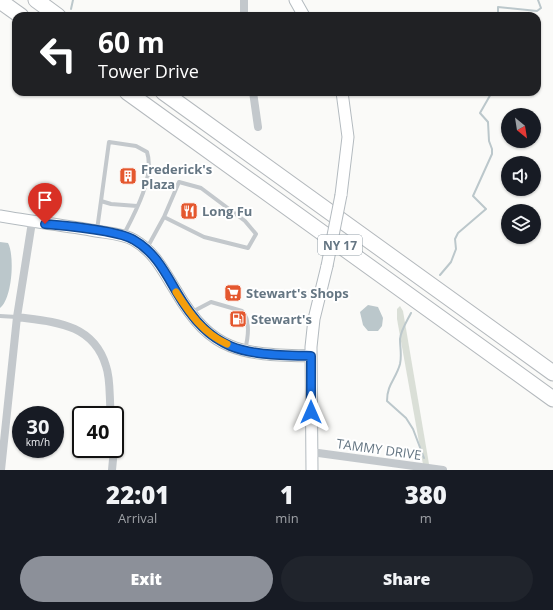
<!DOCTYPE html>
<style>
:root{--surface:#171b24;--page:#20242c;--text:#f1f3f6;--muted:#9ea1a6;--accent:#8c9099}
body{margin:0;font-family:"Open Sans",sans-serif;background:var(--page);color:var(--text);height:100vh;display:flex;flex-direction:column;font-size:15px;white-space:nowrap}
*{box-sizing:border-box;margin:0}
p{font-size:13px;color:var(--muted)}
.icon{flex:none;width:22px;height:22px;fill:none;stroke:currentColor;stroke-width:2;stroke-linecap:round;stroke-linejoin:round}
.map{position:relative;height:470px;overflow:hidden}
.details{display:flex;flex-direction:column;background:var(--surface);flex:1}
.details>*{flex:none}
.guide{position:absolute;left:12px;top:12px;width:529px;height:84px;border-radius:12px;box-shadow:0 1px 3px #0004;background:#202124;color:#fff;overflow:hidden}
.needle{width:26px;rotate:150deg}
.buttons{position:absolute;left:501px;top:108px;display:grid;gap:8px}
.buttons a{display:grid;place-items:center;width:40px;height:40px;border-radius:50%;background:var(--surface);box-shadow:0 1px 3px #0004;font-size:20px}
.speed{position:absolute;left:12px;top:406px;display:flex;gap:8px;font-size:20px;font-weight:700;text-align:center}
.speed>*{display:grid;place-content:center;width:52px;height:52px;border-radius:50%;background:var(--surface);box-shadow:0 1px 3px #0004;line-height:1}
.speed small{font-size:10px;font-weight:400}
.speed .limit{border:2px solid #111;border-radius:6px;background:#fff;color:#111}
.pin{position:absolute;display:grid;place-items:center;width:34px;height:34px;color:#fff;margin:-41px -17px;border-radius:50% 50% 50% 0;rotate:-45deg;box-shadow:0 0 4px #0007}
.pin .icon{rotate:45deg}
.me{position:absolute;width:44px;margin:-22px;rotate:0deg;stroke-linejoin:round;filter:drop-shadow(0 0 3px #0008)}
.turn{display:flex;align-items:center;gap:14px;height:84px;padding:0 20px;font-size:18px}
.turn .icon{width:52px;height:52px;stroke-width:2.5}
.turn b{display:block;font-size:28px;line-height:34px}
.eta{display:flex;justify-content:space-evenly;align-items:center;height:68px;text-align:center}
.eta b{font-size:24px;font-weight:800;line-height:28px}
.action{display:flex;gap:8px;margin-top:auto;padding:8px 20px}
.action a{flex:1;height:46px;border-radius:24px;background:var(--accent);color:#fff;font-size:16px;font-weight:800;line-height:46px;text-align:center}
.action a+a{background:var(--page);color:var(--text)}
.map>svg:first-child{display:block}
.green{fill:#dadfd7}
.water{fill:#bbc7cb}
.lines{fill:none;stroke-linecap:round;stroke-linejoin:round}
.stream{stroke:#bbc7cb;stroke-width:2}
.secondary-casing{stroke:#b3babf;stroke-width:13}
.highway-casing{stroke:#b4b9bd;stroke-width:17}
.lane{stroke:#c3c8cc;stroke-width:4}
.street{stroke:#c3c8cc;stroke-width:8}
.secondary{stroke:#fff;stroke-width:11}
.highway{stroke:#fff;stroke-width:15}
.secondary-bridge-casing{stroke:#b3babf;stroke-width:13;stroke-linecap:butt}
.secondary-bridge{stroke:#fff;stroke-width:11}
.route-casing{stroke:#114b97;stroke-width:10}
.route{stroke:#1a73e8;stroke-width:7}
.slow{stroke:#f59e0b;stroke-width:7}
.labels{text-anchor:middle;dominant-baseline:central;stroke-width:4;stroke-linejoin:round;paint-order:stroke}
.shield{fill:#fff;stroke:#939fa8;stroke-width:1}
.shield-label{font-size:12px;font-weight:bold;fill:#657683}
.poi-label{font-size:13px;font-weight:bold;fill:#657683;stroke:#fff;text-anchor:start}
.street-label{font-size:13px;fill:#657683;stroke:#fff}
</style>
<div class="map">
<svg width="553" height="470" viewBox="0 0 553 470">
<rect width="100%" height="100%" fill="#fafaf8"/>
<path class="green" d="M400 306 403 311 430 470H424L397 319V309Z"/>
<path class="water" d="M0 242 8 243C15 256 12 299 0 308Z
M368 305 378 307 383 318 382 326 378 331H368L363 325 360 312Z"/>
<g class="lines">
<path class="stream" d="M71 9 73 0
M498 16V7L537 11 541 8 538 0
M440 275 451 262 456 249 455 239 458 233 486 209 473 196 492 154V149L489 141 488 122 480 113 492 92
M411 313C407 321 401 330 400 339 400 348 402 355 400 364 396 379 387 384 387 401L406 418 413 429 424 458"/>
<defs>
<path id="secondary" d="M295 0 304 16
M341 195 348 137 342 92
M0 216C32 222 64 225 96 231 108 233 124 234 134 240 155 252 164 272 176 291 213 355 244 354 311 356
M312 470 311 347 314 319 327 266"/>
<path id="highway" d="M36 0 58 16
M0 1 21 16
M127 92 553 399
M163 92 553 373"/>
</defs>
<use href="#secondary" class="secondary-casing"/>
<use href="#highway" class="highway-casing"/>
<path class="lane" d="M97 230 101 201
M124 234C135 213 155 176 147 152L136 146 109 142 101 201 111 204 137 206
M147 248 164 217 204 237 248 248 256 234 245 221 201 188 179 182 164 217
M192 312 211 302 242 311C251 320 248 338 245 350
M0 316 17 317"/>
<path class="street" d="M244 0V16
M253 92 258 127
M17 317C54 322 93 323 106 366 111 380 109 400 111 415
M311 452 443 470
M1 470 17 317 32 222
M112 470 114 449"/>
<use href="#secondary" class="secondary"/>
<use href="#highway" class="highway"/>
<defs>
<path id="secondary-bridge" d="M327 266 341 195"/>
</defs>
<use href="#secondary-bridge" class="secondary-bridge-casing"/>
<use href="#secondary-bridge" class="secondary-bridge"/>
</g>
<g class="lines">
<defs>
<path id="route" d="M45 224C66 226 118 230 134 240 155 252 165 272 176 291 213 355 244 354 311 356V412"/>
</defs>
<use href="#route" class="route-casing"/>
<use href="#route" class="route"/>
<path class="slow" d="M176 292C190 314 203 333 227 344"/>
</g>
<defs>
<symbol id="building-square" viewBox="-11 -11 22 22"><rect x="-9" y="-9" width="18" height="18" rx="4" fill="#e4572e" stroke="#fff"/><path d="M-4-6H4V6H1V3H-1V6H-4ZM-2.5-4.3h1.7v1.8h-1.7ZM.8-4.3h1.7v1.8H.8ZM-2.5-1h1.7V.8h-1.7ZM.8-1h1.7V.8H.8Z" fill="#fff"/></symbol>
<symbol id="restaurant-square" viewBox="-11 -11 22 22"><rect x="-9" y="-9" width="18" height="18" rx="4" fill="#e4572e" stroke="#fff"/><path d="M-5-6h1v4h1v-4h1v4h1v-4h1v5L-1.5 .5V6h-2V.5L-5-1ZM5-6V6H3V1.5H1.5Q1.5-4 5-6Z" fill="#fff"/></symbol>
<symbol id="supermarket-square" viewBox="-11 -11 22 22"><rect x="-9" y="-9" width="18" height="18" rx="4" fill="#e4572e" stroke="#fff"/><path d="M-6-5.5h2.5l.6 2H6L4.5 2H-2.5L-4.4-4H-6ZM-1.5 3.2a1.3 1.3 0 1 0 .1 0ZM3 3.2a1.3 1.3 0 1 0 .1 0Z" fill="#fff"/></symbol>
<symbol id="fuel-square" viewBox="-11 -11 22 22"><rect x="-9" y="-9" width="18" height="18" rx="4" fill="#e4572e" stroke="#fff"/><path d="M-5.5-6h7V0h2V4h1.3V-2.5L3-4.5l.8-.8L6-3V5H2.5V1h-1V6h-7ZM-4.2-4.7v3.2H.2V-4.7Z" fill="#fff"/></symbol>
</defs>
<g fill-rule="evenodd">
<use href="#building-square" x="118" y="166" width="20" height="20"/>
<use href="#restaurant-square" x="179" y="201" width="20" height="20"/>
<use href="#supermarket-square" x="223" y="283" width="20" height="20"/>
<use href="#fuel-square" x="228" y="309" width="20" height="20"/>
</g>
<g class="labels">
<rect class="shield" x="318" y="235" width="44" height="20" rx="3"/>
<g class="shield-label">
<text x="340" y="245">NY 17</text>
</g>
<g class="poi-label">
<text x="141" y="169">Frederick's<tspan x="141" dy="15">Plaza</tspan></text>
<text x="202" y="211">Long Fu</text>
<text x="246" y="293">Stewart's Shops</text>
<text x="251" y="319">Stewart's</text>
</g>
<g class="street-label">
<text transform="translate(379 449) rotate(8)">TAMMY DRIVE</text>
</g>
</g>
</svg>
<div class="buttons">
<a><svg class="needle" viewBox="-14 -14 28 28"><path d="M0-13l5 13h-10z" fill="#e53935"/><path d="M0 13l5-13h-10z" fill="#9ea1a6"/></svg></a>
<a><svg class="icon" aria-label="sound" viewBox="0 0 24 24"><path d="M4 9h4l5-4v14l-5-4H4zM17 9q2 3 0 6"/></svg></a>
<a><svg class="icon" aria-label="layers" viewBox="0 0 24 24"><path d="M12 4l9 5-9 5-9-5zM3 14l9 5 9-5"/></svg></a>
</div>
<div class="speed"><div>30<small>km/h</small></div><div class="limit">40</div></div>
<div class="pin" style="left:45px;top:224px;background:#d93025"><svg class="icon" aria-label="arrive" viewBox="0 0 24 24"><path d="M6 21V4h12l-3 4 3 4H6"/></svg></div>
<svg class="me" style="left:311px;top:412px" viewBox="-20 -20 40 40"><path d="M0-17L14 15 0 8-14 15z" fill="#1a73e8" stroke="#fff" stroke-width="4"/></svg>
<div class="guide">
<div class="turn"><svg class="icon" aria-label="left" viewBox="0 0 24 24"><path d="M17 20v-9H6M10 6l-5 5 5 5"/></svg><div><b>60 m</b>Tower Drive</div></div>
</div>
</div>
<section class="details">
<div class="eta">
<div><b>22:01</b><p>Arrival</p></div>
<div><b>1</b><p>min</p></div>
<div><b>380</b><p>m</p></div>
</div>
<div class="action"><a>Exit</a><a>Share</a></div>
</section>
